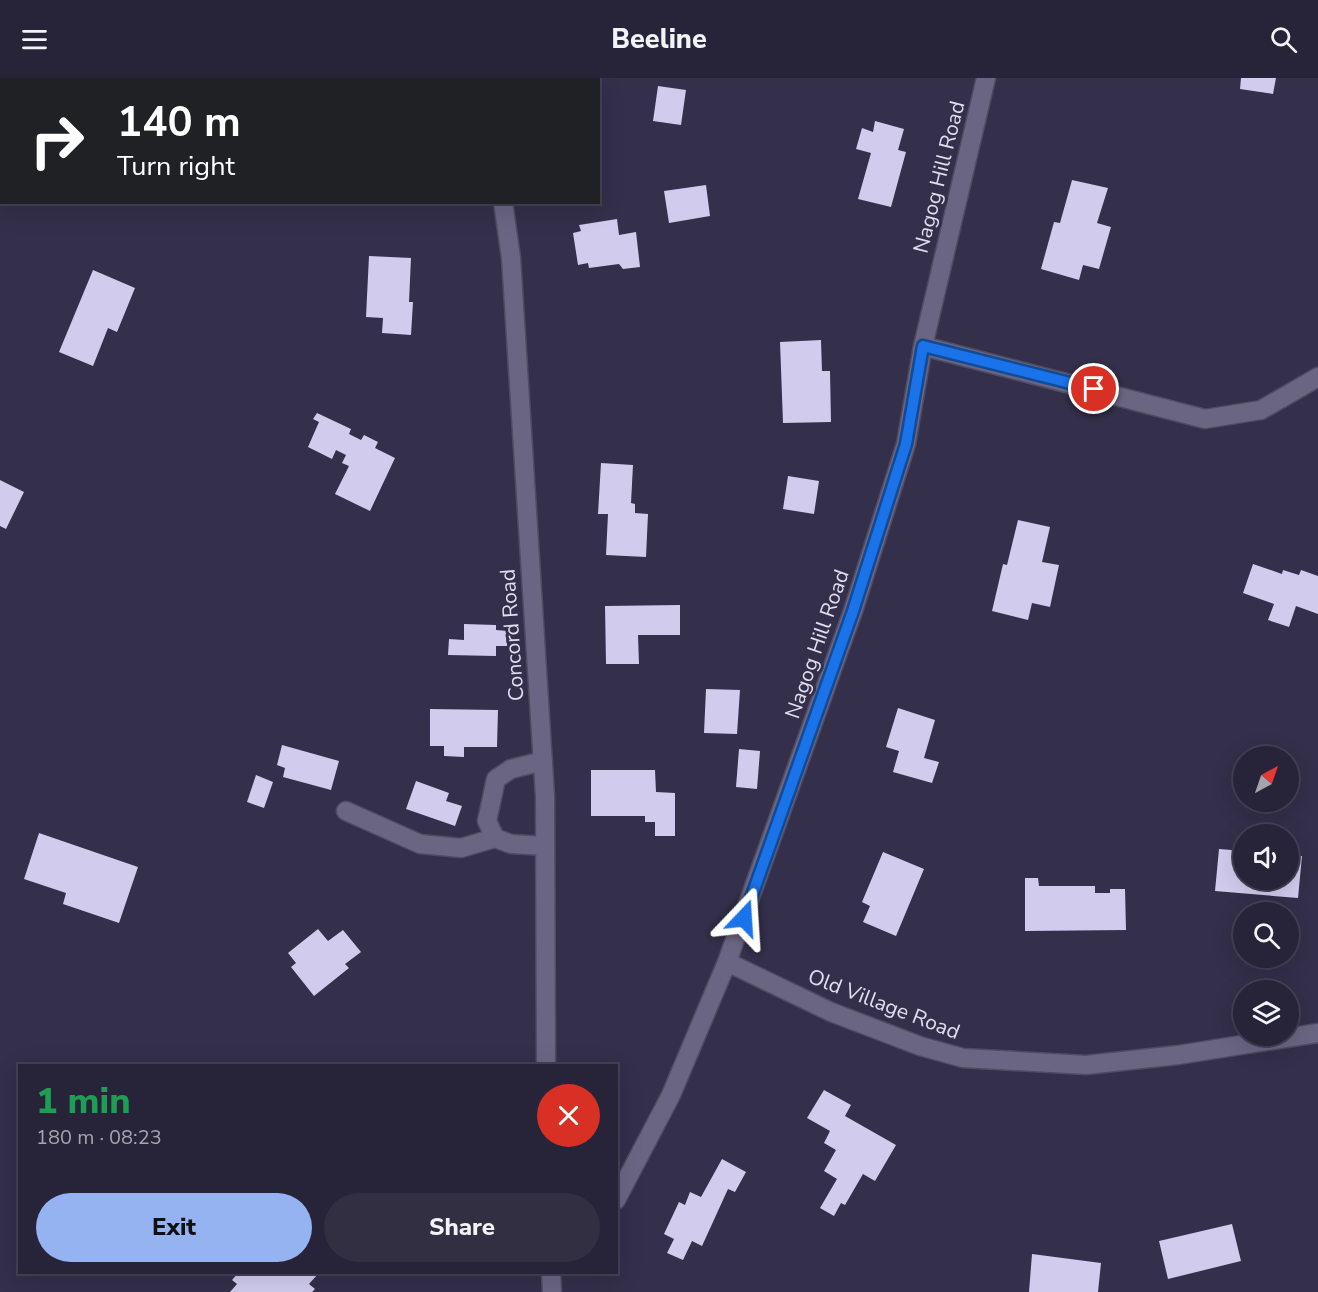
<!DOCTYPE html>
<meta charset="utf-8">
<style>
:root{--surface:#272338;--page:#332f43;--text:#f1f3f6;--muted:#a4a4ae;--line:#434053;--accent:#95b2f1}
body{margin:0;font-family:"Nunito Sans",sans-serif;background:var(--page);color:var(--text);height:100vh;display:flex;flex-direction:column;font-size:22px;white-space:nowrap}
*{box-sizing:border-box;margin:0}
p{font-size:20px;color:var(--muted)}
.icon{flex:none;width:33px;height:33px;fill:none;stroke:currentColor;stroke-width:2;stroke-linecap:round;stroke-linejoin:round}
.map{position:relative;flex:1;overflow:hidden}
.panel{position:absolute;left:18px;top:986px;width:600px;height:210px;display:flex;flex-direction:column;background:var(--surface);border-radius:0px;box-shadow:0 6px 24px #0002,0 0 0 2px var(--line)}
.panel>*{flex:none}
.banner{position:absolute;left:0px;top:0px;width:600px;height:126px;box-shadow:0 6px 24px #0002,0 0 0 2px var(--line);background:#202124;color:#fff;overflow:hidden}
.needle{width:39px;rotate:40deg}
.tools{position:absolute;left:1233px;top:668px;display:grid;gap:12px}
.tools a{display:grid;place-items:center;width:66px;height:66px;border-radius:50%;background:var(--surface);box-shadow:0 6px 24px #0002,0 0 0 2px var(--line);font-size:30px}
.pin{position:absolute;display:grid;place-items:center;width:51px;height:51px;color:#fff;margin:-26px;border:3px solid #fff;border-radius:50%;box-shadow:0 2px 6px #0007}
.me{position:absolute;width:66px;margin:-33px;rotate:20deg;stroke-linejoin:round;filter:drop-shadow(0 0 4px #0008)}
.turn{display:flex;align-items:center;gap:21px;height:126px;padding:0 18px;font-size:27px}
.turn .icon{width:78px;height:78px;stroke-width:2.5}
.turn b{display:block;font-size:42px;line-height:51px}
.round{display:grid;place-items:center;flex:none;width:63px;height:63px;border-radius:32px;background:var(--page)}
.summary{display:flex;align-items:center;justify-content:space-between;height:102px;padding:0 18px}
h1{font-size:36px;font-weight:800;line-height:45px;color:#1e9e55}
.cta{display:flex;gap:12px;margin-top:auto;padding:12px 18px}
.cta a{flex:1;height:69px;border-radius:36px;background:var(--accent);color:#111;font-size:24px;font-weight:800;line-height:69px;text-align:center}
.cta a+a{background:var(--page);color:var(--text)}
header{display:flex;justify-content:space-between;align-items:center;height:78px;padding:0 18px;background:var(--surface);font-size:27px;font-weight:800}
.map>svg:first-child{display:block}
.building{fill:#d1ccee}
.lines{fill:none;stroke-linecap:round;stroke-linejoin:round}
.minor-casing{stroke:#4f4b61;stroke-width:21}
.minor{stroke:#6a6583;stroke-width:18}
.route-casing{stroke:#114b97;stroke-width:15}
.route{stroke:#1a73e8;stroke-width:10}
.labels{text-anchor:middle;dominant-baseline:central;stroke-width:6;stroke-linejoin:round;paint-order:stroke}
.street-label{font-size:21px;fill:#e0deef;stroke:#342f4a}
</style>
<header><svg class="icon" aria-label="menu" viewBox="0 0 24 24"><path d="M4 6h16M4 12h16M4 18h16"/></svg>Beeline<svg class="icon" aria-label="search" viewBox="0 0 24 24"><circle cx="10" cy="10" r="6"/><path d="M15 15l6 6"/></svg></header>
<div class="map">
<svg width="1318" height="1214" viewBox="0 0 1318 1214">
<rect width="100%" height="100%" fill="#342f4a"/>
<path class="building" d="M1241 0H1276L1273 16 1240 11Z
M658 8 686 12 681 47 653 43Z
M875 43 904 51 898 72 906 74 891 129 858 121 871 75 856 71 862 50 873 54Z
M1072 102 1108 110 1097 145 1111 149 1099 191 1083 187 1079 202 1041 191 1054 144 1060 145Z
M706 107 710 138 669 145 664 113Z
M617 141 619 157 636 154 640 189 623 191 619 186 589 190 588 185 578 187 573 155 581 153 579 147Z
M369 178 411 180 409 224H413L411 257 382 255 383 240 366 239Z
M93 192 135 210 117 254 108 250 93 288 59 274Z
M821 262 822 293H830L831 344 783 345 780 264Z
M317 335 351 351 349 356 361 362 364 357 378 364 375 370 395 380 370 433 335 416 349 388 342 385 346 377 336 372 332 381 308 369 319 344 313 341Z
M601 385 633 387 631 425 635 426V435L648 436 646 479 606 477 608 436H598Z
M788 398 819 403 814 436 783 431Z
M0 402 24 414 6 451 0 448Z
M1018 442 1050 449 1042 484 1059 487 1050 529 1032 525 1028 542 992 533 1003 486 1007 487Z
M1253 486 1282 496 1283 492 1299 497 1301 492 1318 498V536L1296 528 1289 549 1268 542 1274 526 1243 515Z
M680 527V557H638L639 586H606L605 528Z
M464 546 496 547V552L508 553 507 568H496V578L448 577 449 561 464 562Z
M706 611 740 612 737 656 704 655Z
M898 630 935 642 924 680 939 684 932 705 893 694 899 673 886 669Z
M430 631 498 632 497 669H464V679L444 678V668H430Z
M282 667 339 683 331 712 283 699 285 690 277 687Z
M739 671 760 673 757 711 736 709Z
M591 692H655L656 714 675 715V758H655V744H645V738H591Z
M256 697 273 704 264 730 247 724Z
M416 703 449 715 446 723 462 728 455 748 406 731Z
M39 755 138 789 119 845 63 826 66 815 24 801Z
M1219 771 1244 773V801H1288V777L1302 778 1298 820 1215 813Z
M883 774 924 791 896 858 863 844 870 828 862 824Z
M1025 800H1038L1039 808H1095V815H1110V811H1125L1126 852 1025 853Z
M318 851 328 863 343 852 361 874 345 886 349 890 314 918 291 889 296 885 288 875Z
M824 1012 851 1027 845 1038 896 1067 875 1103 863 1096 845 1127 841 1125 834 1138 820 1130 837 1101 824 1093 836 1072 824 1065 830 1053 807 1040Z
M722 1081 746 1094 735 1114 728 1111 702 1168 692 1163 683 1182 667 1175 674 1161 664 1156 679 1124 685 1127 690 1114 701 1119Z
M1232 1146 1241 1183 1168 1201 1159 1163Z
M1032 1176 1101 1185 1098 1214H1029Z
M239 1194H315L318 1196 309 1206 315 1211 312 1214H230L237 1206 232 1202Z"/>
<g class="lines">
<defs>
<path id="minor" d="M486 0V2
M49 2 50 0
M0 115 2 112
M503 124 511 180 545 718 546 987
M923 268 1205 341 1261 332 1318 299
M543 683 511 691 496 701 487 743 495 760 511 766 545 768
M346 733 420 766 461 770 495 760
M727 884 831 934 920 968 963 980 1086 987 1178 977 1318 955
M616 1122 671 1017 727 884 853 533 906 366 923 268 986 0
M551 1194 552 1214"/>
</defs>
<use href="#minor" class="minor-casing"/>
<use href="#minor" class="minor"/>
</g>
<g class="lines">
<defs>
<path id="route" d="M744 840 853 533 906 366 923 268 1094 311"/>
</defs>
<use href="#route" class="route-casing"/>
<use href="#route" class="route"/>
</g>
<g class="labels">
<g class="street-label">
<text transform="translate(939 99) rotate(-76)">Nagog Hill Road</text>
<text transform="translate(512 557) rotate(-94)">Concord Road</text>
<text transform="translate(817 566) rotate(-71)">Nagog Hill Road</text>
<text transform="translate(884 926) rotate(21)">Old Village Road</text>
</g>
</g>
</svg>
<div class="tools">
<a><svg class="needle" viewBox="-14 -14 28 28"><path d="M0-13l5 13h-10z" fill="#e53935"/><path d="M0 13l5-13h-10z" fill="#a4a4ae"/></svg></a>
<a><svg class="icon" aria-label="sound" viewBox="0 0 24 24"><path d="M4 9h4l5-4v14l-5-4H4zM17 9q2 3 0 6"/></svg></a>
<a><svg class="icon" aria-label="search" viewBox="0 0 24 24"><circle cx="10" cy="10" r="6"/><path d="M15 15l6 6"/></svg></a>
<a><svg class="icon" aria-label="layers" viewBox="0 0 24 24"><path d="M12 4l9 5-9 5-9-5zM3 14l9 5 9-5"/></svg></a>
</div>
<div class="pin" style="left:1094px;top:311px;background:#d93025"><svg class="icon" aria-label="arrive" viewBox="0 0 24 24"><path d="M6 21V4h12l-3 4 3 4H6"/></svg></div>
<svg class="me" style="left:744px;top:840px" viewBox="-20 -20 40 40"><path d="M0-17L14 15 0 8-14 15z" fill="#1a73e8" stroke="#fff" stroke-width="4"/></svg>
<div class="banner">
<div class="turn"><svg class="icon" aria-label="right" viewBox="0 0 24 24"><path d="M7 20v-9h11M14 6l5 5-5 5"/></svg><div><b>140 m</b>Turn right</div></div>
</div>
<section class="panel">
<div class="summary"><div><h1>1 min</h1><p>180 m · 08:23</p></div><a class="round" style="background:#d93025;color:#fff"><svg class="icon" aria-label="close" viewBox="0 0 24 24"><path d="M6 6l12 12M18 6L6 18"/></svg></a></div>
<div class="cta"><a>Exit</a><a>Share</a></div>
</section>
</div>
